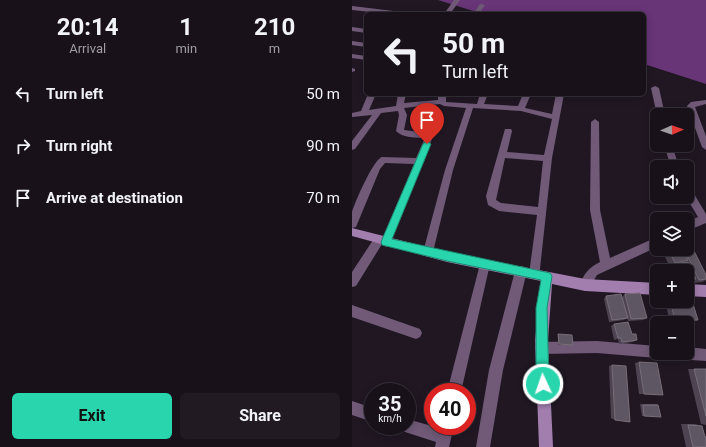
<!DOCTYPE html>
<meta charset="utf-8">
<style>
:root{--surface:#18111a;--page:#211a23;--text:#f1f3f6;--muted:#9f9da2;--line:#363139;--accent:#28d5ad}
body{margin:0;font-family:Roboto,sans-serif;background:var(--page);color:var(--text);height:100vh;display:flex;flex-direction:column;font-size:15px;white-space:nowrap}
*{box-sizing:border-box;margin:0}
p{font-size:13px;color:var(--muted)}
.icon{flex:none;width:22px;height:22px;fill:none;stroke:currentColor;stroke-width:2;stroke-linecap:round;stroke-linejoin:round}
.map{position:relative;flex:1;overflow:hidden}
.details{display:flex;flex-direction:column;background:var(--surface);width:352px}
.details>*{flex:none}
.top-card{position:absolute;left:12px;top:12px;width:282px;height:84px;border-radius:6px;box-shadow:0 2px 10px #0003,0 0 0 1px var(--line);background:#18111a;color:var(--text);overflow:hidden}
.needle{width:26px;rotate:88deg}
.fabs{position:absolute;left:298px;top:108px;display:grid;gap:8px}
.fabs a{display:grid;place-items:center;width:44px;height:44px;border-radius:6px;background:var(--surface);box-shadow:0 2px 10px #0003,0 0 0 1px var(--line);font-size:20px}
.speed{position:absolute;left:12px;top:383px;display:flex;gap:8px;font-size:20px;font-weight:700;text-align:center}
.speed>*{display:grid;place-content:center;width:52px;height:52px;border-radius:50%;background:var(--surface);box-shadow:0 2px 10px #0003,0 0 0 1px var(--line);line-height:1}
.speed small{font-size:10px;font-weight:400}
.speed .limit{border:6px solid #d22;background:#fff;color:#111}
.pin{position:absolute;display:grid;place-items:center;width:34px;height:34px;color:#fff;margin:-41px -17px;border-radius:50% 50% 50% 0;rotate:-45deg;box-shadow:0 0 4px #0007}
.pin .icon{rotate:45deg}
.me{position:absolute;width:44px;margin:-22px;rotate:357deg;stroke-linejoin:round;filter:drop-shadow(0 0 3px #0008)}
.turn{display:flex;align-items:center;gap:14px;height:84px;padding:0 12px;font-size:18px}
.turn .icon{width:52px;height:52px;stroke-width:2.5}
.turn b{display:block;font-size:28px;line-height:34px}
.eta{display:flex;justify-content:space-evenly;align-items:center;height:68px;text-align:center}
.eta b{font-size:24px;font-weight:700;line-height:28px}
.cta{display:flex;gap:8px;margin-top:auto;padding:8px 12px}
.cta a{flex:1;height:46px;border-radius:6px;background:var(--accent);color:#111;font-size:16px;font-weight:700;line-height:46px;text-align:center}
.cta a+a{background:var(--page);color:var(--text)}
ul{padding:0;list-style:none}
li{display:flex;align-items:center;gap:12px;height:52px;padding:0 12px}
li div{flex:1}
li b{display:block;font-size:15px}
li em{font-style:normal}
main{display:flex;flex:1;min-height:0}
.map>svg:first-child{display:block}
.forest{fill:#683577}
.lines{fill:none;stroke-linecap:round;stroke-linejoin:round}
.street{fill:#705a78;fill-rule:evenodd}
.secondary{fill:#a27eae;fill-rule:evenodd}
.wall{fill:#4d4351}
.building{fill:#5f5663;stroke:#776e7a}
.route{fill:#28d5ad;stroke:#1a8a70}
</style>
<main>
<section class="details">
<div class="eta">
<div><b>20:14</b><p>Arrival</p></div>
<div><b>1</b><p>min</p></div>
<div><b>210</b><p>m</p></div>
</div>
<ul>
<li><svg class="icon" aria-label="left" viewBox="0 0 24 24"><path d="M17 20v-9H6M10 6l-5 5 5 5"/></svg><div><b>Turn left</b></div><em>50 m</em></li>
<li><svg class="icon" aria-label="right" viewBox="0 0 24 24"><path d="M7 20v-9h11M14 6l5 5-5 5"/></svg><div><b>Turn right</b></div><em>90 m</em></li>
<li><svg class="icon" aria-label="arrive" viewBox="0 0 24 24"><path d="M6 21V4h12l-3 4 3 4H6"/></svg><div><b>Arrive at destination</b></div><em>70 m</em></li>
</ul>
<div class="cta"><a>Exit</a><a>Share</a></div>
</section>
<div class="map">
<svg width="354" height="447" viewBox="0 0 354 447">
<rect width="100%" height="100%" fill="#201723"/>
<path class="forest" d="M86 0H354V84L292 64V14H131Z"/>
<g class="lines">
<path class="street" d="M102 0H108L98 14H92Z
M128 4 133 5 127 14H121Z
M0 6 50 12 53 14H37L0 10Z
M165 11 167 14H161Z
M0 27 14 29V33L0 31Z
M0 41 14 43V47L0 45Z
M0 54 14 56V60L0 58Z
M0 68 3 69V71L0 72Z
M303 86 307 88 313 115H305L299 88Z
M16 94H24L17 110 44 106 46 94H54L52 103 86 100V94H94V102L125 104 128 94H136L132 104 166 106 171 94H179L173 108 200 114 204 94H212L200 158 187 278 183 279 179 278 177 274 185 215 147 211 136 205 134 196 153 129H159L160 131 155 152 192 155 200 119 169 111 121 108 101 170 81 252 80 255 76 257 72 255 71 252 93 170 114 108 92 106 88 104 52 108 55 115 52 130 75 133 80 139 38 245 34 247 30 244 4 286 0 287V272L23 237 27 235 31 237 62 164 33 163 28 169 4 227 0 228C0 223 0 217 0 212 3 202 21 160 30 157L64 158 72 140 70 138C61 137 51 138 44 131L47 115 46 111 29 113 3 149 0 150V141L20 115 0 117V113L9 111ZM153 158 191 161 186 207 149 203 144 200Z
M354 100V104L343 107 354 136V150L350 147 335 106 339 102Z
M243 119 247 122 248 210 258 258 305 237V247L245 275 237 289 233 291 229 289 227 285C233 273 236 268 248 262L238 210 239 122Z
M312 145H320L327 167H319Z
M335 186 338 187 354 214V223L335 231V222L346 217 334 197Z
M133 259 137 260 138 264 109 392H95L128 264 129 260Z
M169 266 173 267 175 271 151 370 138 447H124L137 370 163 271 165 267Z
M0 305 68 329 70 333 68 337 64 339 0 317Z
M245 341 305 346V353H311L310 357 305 358 245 353 189 354 184 353 183 348 184 343 189 342Z
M335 347 354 349V361L323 359 318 358 317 353H335Z
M0 401 21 408V422L0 415Z
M55 419 87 428 88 426H102L97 447H83L84 442 50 431 48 426H55Z"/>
<path class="secondary" d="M0 228 95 252 233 279 305 283V295L233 291 200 284 196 340 201 447H187L183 340 189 281 95 262 0 236Z
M335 284 354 285V297L335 296Z"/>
</g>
<path class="wall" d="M312 249H330L331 252 333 251 354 275V280L350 282 341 283V282L339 283 335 284V271H306L308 269 318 268 320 266 318 267 310 251Z
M273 294 295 318 291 320 276 321 275 318 272 320 257 322 252 299 254 296 270 297Z
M319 302 346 320 340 322 341 326 335 328V323H318L314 305Z
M262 324 280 334 285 340 281 342 267 344 266 339 262 340 259 326Z
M206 334 221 345H206Z
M287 362 292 394H287L283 363Z
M260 365 263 420 259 418 257 366Z
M336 369H354V425L349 424Z
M288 404H304L306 405 292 416H290Z
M329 424H343L350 426 352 436 354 437V447H334Z"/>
<path class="building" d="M316 249H330L336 260 323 263Z
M341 249 354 275V279L347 280 333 251Z
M336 262 344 279 335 281V271H325L322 264Z
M318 268 320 271H309L308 269Z
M288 293 295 318 279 319 273 294Z
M269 294 276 318 260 320 254 296Z
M319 302 341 304 346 320H340L341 326H335V323H323Z
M276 322 280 334H284L285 340 270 342 269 338H266L262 324Z
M206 334 220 335 221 345 207 344Z
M287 362 305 363 311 395 292 394Z
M260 365 274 366 278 422 263 420Z
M342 369H354V416Z
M291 405H306L309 417 292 416Z
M336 425 350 426 353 437H354V447H341Z"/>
<path class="route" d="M75 141 79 144 40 239 198 273 200 276 195 308 197 384 195 388 191 390 186 388 184 384V308L189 280 95 261 30 245 29 242 71 144Z"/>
</svg>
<div class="fabs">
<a><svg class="needle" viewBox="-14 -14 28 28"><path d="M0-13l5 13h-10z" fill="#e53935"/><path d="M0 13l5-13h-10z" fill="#9f9da2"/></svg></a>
<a><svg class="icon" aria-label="sound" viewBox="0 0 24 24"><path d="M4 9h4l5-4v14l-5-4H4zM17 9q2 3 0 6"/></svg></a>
<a><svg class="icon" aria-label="layers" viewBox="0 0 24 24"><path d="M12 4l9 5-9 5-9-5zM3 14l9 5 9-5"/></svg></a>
<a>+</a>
<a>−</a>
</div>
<div class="speed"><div>35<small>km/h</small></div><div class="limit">40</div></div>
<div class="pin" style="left:75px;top:144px;background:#d93025"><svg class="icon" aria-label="arrive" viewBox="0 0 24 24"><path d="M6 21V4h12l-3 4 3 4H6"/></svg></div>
<svg class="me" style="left:191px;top:384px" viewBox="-20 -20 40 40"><circle r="17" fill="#28d5ad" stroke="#fff" stroke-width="3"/><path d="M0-11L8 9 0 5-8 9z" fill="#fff"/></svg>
<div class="top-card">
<div class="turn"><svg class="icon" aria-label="left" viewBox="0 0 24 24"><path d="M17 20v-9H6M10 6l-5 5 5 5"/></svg><div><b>50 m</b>Turn left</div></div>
</div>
</div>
</main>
